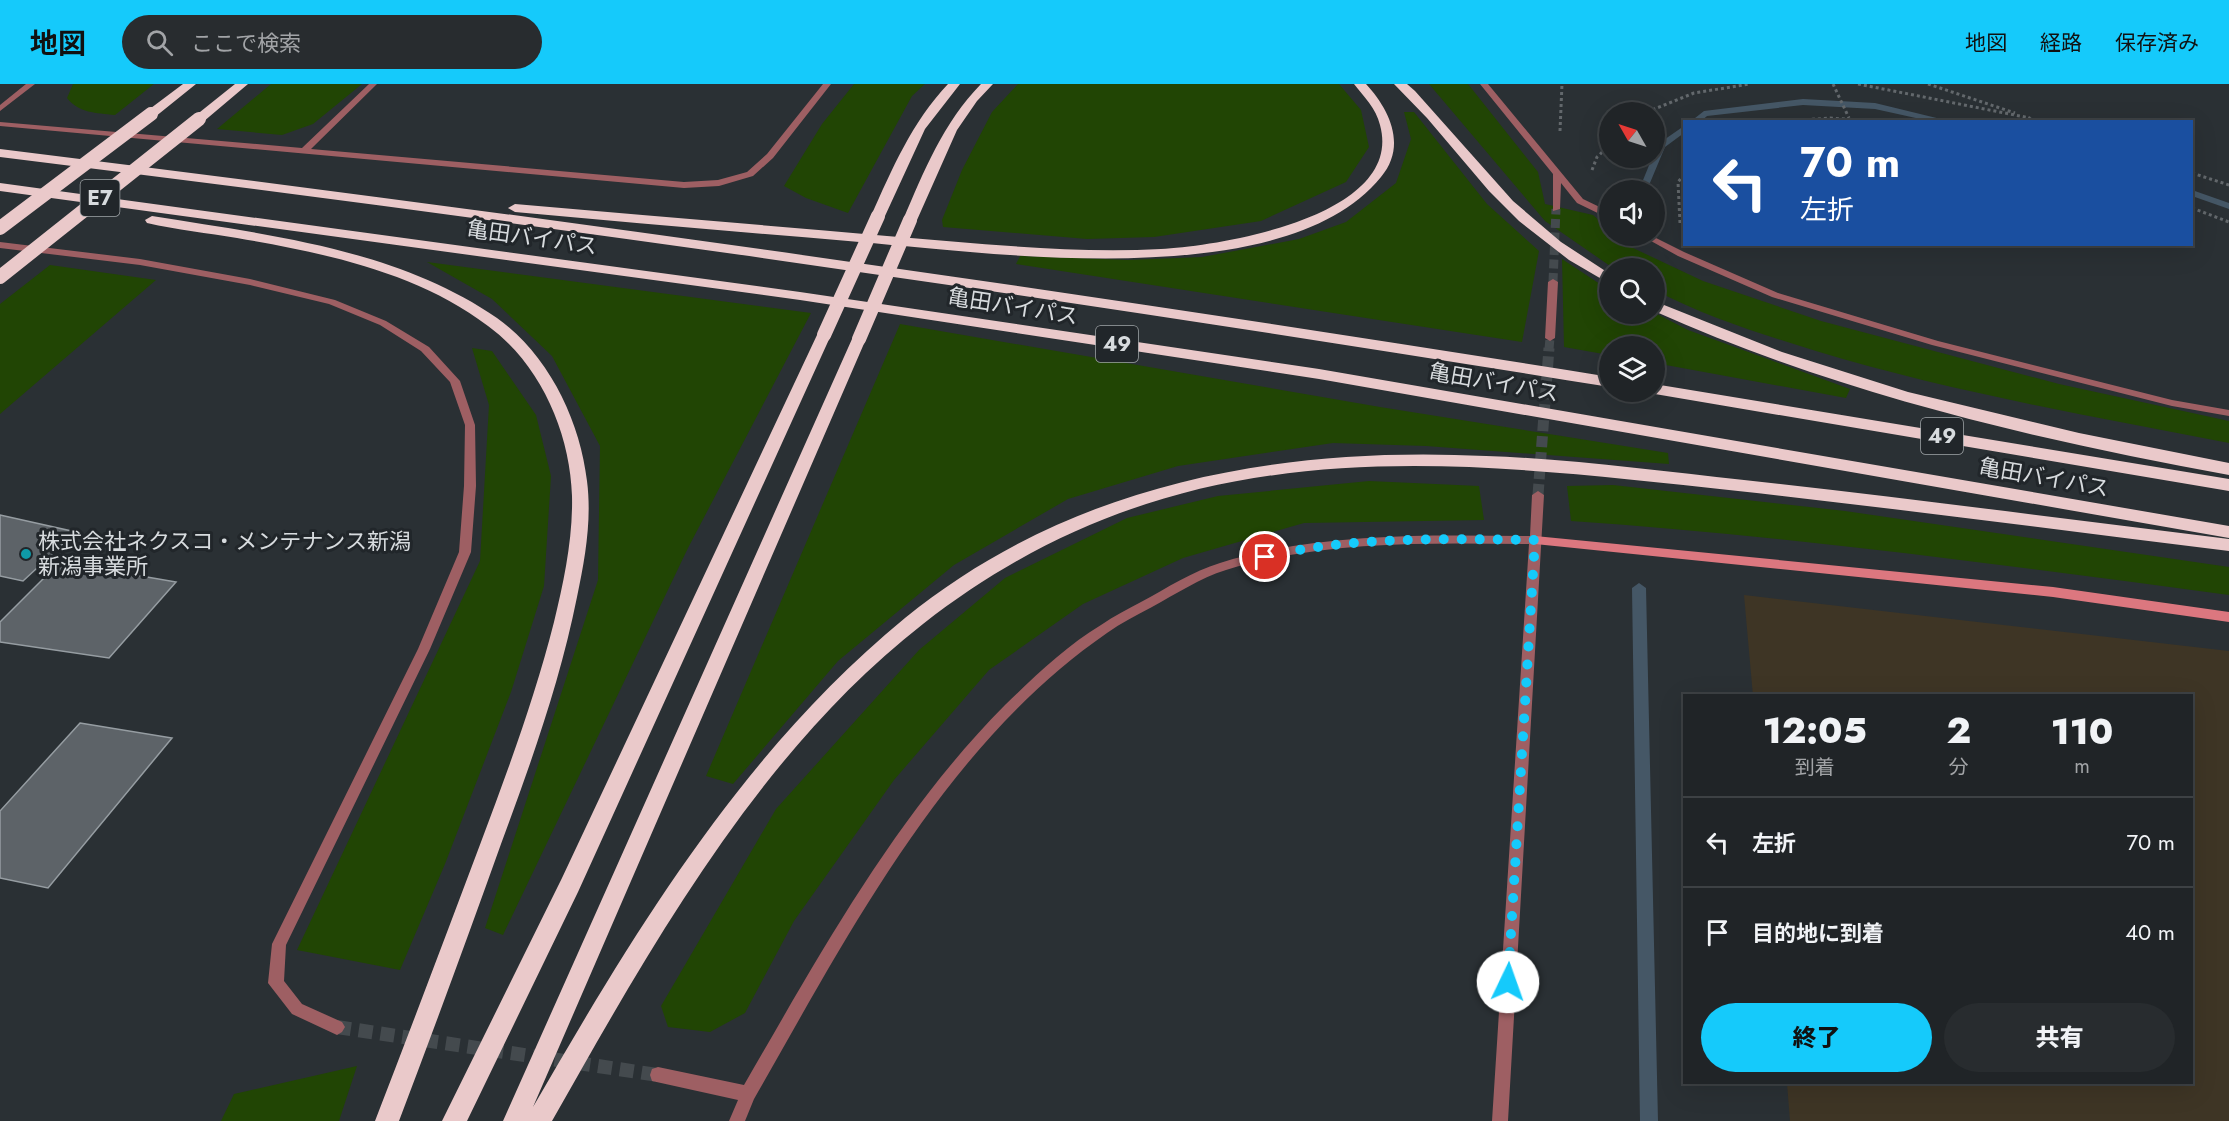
<!DOCTYPE html>
<html lang="ja">
<meta charset="utf-8">
<style>
:root{--surface:#202427;--page:#282c2f;--text:#f1f3f6;--muted:#a2a4a7;--line:#3d4144;--accent:#15cafb}
body{margin:0;font-family:Jost,"Noto Sans JP",sans-serif;background:var(--page);color:var(--text);height:100vh;display:flex;flex-direction:column;font-size:22px;white-space:nowrap}
*{box-sizing:border-box;margin:0}
p{font-size:20px;color:var(--muted)}
.icon{flex:none;width:33px;height:33px;fill:none;stroke:currentColor;stroke-width:2;stroke-linecap:round;stroke-linejoin:round}
.map{position:relative;flex:1;overflow:hidden}
.side{position:absolute;left:1683px;top:610px;width:510px;height:390px;display:flex;flex-direction:column;background:var(--surface);border-radius:0px;box-shadow:0 6px 24px #0002,0 0 0 2px var(--line)}
.side>*{flex:none}
.top-card{position:absolute;left:1683px;top:36px;width:510px;height:126px;border-radius:0px;box-shadow:0 6px 24px #0002,0 0 0 2px var(--line);background:#1a4fa0;color:#fff;overflow:hidden}
.needle{width:39px;rotate:309deg}
.buttons{position:absolute;left:1599px;top:18px;display:grid;gap:12px}
.buttons a{display:grid;place-items:center;width:66px;height:66px;border-radius:50%;background:var(--surface);box-shadow:0 6px 24px #0002,0 0 0 2px var(--line);font-size:30px}
.pin{position:absolute;display:grid;place-items:center;width:51px;height:51px;color:#fff;margin:-26px;border:3px solid #fff;border-radius:50%;box-shadow:0 2px 6px #0007}
.me{position:absolute;width:66px;margin:-33px;rotate:3deg;stroke-linejoin:round;filter:drop-shadow(0 0 4px #0008)}
.turn{display:flex;align-items:center;gap:21px;height:126px;padding:0 18px;font-size:27px}
.turn .icon{width:78px;height:78px;stroke-width:2.5}
.turn b{display:block;font-size:42px;line-height:51px}
.eta{display:flex;justify-content:space-evenly;align-items:center;height:102px;text-align:center}
.eta b{font-size:36px;font-weight:800;line-height:42px}
.action{display:flex;gap:12px;margin-top:auto;padding:12px 18px}
.action a{flex:1;height:69px;border-radius:36px;background:var(--accent);color:#111;font-size:24px;font-weight:800;line-height:69px;text-align:center}
.action a+a{background:var(--page);color:var(--text)}
ul{padding:0;list-style:none}
li{display:flex;align-items:center;gap:18px;height:90px;padding:0 18px;border-top:2px solid var(--line)}
li div{flex:1}
li b{display:block;font-size:22px}
li em{font-style:normal}
header{display:flex;align-items:center;gap:36px;box-sizing:border-box;height:84px;padding:0 30px;background:var(--accent);color:#111}
header strong{font-size:28px}
nav{display:flex;gap:33px;margin-inline-start:auto;font-size:21px}
.search{width:420px;height:54px;background:var(--page);display:flex;align-items:center;gap:15px;box-sizing:border-box;padding:0 21px;border-radius:33px;color:var(--muted);font-size:22px}
.map>svg:first-child{display:block}
.commercial{fill:#3e3525}
.green{fill:#214504}
.lines{fill:none;stroke-linecap:round;stroke-linejoin:round}
.stream{fill:#455766;fill-rule:evenodd}
.building{fill:#5d6368;stroke:#969da2;stroke-width:1.5}
.street-tunnel-far2{stroke:#444a4e;stroke-width:9;stroke-dasharray:9 4.5;stroke-linecap:butt}
.street-tunnel-far1{stroke:#444a4e;stroke-width:11;stroke-dasharray:11 5;stroke-linecap:butt}
.street-tunnel{stroke:#444a4e;stroke-width:14;stroke-dasharray:14 8;stroke-linecap:butt}
.path{stroke:#63686c;stroke-width:3;stroke-dasharray:3 3;stroke-linecap:butt}
.street{fill:#9e5f63;fill-rule:evenodd}
.secondary{fill:#dc777f;fill-rule:evenodd}
.highway{fill:#eac9ca;fill-rule:evenodd}
.highway-bridge{stroke:#eac9ca;stroke-width:14}
.route{stroke:#15cafb;stroke-width:10;stroke-dasharray:0 18}
.culture-dot{fill:#0f9aa8;stroke:#21262a;stroke-width:2}
.labels{text-anchor:middle;dominant-baseline:central;stroke-width:6;stroke-linejoin:round;paint-order:stroke}
.shield{fill:#21262a;stroke:#a0a5a8;stroke-width:1.5}
.shield-label{font-size:21px;font-weight:bold;fill:#d7dbde}
.street-label{font-size:22px;fill:#d7dbde;stroke:#21262a}
.poi-label{font-size:22px;fill:#d7dbde;stroke:#21262a;text-anchor:start}
</style>
<header>
<strong>地図</strong>
<div class="search"><svg class="icon" aria-label="search" viewBox="0 0 24 24"><circle cx="10" cy="10" r="6"/><path d="M15 15l6 6"/></svg>ここで検索</div>
<nav><a>地図</a><a>経路</a><a>保存済み</a></nav>
</header>
<div class="map">
<svg width="2229" height="1037" viewBox="0 0 2229 1037">
<rect width="100%" height="100%" fill="#2a3034"/>
<path class="commercial" d="M1744 511 2229 567V1037H1790L1787 999H2192V612H1753Z"/>
<path class="green" d="M73 0H154L115 31C96 29 79 29 67 14Z
M271 0H362L313 40 282 51 217 45Z
M854 0H925L912 12 848 129 806 114 784 102 822 40Z
M1018 0H1339L1361 26 1369 63 1346 98 1261 137 1154 153 1087 155 943 143 942 136 962 86 992 28Z
M1429 0H1468L1538 88 1545 120 1593 131 1609 145 1610 152H1618L1633 164 1703 197 1821 237 2059 300 2229 337V359C2091 332 1951 308 1816 267 1761 250 1706 233 1655 206L1654 184H1613L1545 137Z
M1404 28H1414L1487 120 1539 167 1522 258 1016 180 1020 172 1128 176 1202 173 1299 155 1346 138 1396 99 1411 55Z
M1562 175 1609 206 1610 230 1655 229 1688 246 1850 305 1846 314 1655 279 1654 262H1610L1609 271 1564 263Z
M427 178 811 229 688 464 503 851 485 844 598 496 600 362 552 272 492 215Z
M50 181 156 196 0 330V220Z
M900 240 1380 323 1668 369 1669 380 1426 362 1333 359 1178 382 1068 415 954 481 838 577 733 700 706 692Z
M472 264 492 267 536 331 551 392 544 502 511 608 445 780 400 886 297 866 480 477 489 321Z
M1369 397 1479 402 1484 436 1304 439 1183 474 1083 520 989 586 894 696 794 837 745 929 710 948 668 943 661 922 776 725 919 566 1005 494 1127 434 1218 412Z
M1613 401 1845 427 2229 483V511C2010 482 1791 452 1571 437L1567 402Z
M357 982 339 1037H221L234 1010Z"/>
<g class="lines">
<path class="stream" d="M1803 15 1875 19 1953 38H1934L1875 25 1803 21 1707 32 1700 38H1690L1704 27Z
M1684 42V49L1665 63 1647 106H1639L1652 74H1654L1658 60Z
M2192 106 2229 119V125L2192 112Z
M1639 499 1646 504 1658 1037H1640L1632 504Z"/>
</g>
<path class="building" d="M0 431 76 448 23 497 0 492Z
M60 478 176 498 109 574 0 558V538Z
M80 639 172 654 48 804 0 794V727Z"/>
<g class="lines">
<path class="street-tunnel-far2" d="M1553 198 1556 125
M1549 265 1550 254"/>
<path class="street-tunnel-far1" d="M1538 411 1549 264"/>
<path class="street-tunnel" d="M337 943 658 991"/>
<path class="path" d="M1833 0 1849 34
M1858 0 2030 34
M1928 0 2015 29
M1647 28 1694 9 1750 0
M2028 34 2039 38
M1776 38 1830 34 1885 38
M1560 47 1562 0
M1592 86 1597 73 1610 61
M2192 89 2229 101
M2192 124 2229 138
M1680 139 1678 98 1684 91"/>
<path class="street" d="M26 0H35L0 27V21Z
M369 0H377L311 65 684 98 718 96 747 88 767 70 823 0H831L773 74 753 92 719 102 684 104 0 42V38L302 64Z
M1480 0H1488L1583 115 1610 128V135L1577 119 1561 99 1560 125 1553 127V90Z
M1642 152H1652L1684 168 1778 209 1938 257 2172 316 2229 326V332L2172 322 1932 261 1772 213 1678 172Z
M0 158 140 175 250 195 335 216 386 237 429 263 460 297 475 341 476 402 471 468 430 565 286 861 284 897 302 920 342 938 345 943 342 948 337 951 292 930 268 899 272 860 418 565 459 468 464 402 465 341 450 298 421 267 380 241 329 220 250 201 140 181 0 164Z
M1553 195 1558 198 1555 254 1550 257 1545 254 1548 198Z
M1538 407 1544 411 1508 1037H1492L1529 460C1428 459 1324 456 1226 486 1200 494 1176 510 1152 523 1137 531 1121 539 1107 549 946 660 849 849 754 1015L745 1037H729L738 1016 652 997 650 991 652 985 658 983 744 1001C821 868 896 731 1005 621 1034 593 1066 562 1101 541 1114 532 1128 525 1141 518 1167 504 1193 487 1220 479 1320 448 1426 451 1530 452L1532 411Z"/>
<path class="secondary" d="M1535 452 2053 503 2229 528V538L2053 513 1535 460 1529 456Z"/>
<path class="highway" d="M183 0H196L155 33H147V27Z
M235 0H248L203 38H195V32Z
M948 0H960L925 45 885 132 883 135H873L871 132C892 85 912 38 948 0Z
M981 0H993L977 17 957 46 917 136 910 140 905 139 903 136C924 87 943 39 981 0Z
M1354 0H1366C1390 26 1407 62 1381 93 1283 213 986 168 848 157 737 148 626 138 515 128L508 124 515 120C639 131 763 141 887 152 978 159 1070 170 1161 165 1221 162 1405 132 1380 41 1376 24 1364 13 1354 0Z
M1394 0H1407L1415 7 1513 117 1561 158 1610 190V200L1569 176 1519 137 1489 107 1427 34Z
M0 65C538 131 1074 207 1610 293V303C1074 216 538 139 0 73Z
M0 99 800 208 1319 285 2229 442V454L1319 295 800 216 0 107Z
M152 132C269 151 397 165 497 234 548 270 580 336 587 397 592 436 585 475 577 513 560 598 531 679 501 760 468 852 434 945 399 1037H375C411 944 446 851 481 758 508 686 535 613 554 538 564 497 573 454 572 412 570 348 540 280 488 242 417 188 324 169 237 154 208 149 177 146 147 139L145 136Z
M1654 217 1782 268 1908 308 2079 349 2229 379V391C2033 355 1836 309 1654 227Z
M824 246 831 251 578 808 467 1037H442L562 794 817 251Z
M859 250 866 255 533 1023C636 845 744 666 905 534 1071 399 1278 362 1486 372 1572 375 1658 387 1744 396 1906 414 2067 435 2229 455V467C2065 447 1902 425 1738 407 1438 374 1178 341 923 540 759 668 653 859 552 1037H503L852 255Z
M1654 300 2229 395V407L1649 309 1654 308Z"/>
<path class="highway-bridge" d="M0 144 151 30
M0 193 199 35
M824 251 878 132
M859 255 910 136"/>
</g>
<g class="lines">
<path class="route" d="M1265 473C1353 452 1444 455 1535 456L1508 898"/>
</g>
<circle class="culture-dot" cx="26" cy="470" r="6"/>
<g class="labels">
<g class="shield">
<rect x="80.5" y="96" width="39" height="36" rx="4.5"/>
<rect x="1096" y="242" width="42" height="36" rx="4.5"/>
<rect x="1921" y="334" width="42" height="36" rx="4.5"/>
</g>
<g class="shield-label">
<text x="100" y="114">E7</text>
<text x="1117" y="260">49</text>
<text x="1942" y="352">49</text>
</g>
<g class="street-label">
<text transform="translate(532 153) rotate(8)">亀田バイパス</text>
<text transform="translate(1013 222) rotate(9)">亀田バイパス</text>
<text transform="translate(1494 298) rotate(10)">亀田バイパス</text>
<text transform="translate(2044 393) rotate(10)">亀田バイパス</text>
</g>
<g class="poi-label">
<text x="38" y="457">株式会社ネクスコ・メンテナンス新潟<tspan x="38" dy="25">新潟事業所</tspan></text>
</g>
</g>
</svg>
<div class="buttons">
<a><svg class="needle" viewBox="-14 -14 28 28"><path d="M0-13l5 13h-10z" fill="#e53935"/><path d="M0 13l5-13h-10z" fill="#a2a4a7"/></svg></a>
<a><svg class="icon" aria-label="sound" viewBox="0 0 24 24"><path d="M4 9h4l5-4v14l-5-4H4zM17 9q2 3 0 6"/></svg></a>
<a><svg class="icon" aria-label="search" viewBox="0 0 24 24"><circle cx="10" cy="10" r="6"/><path d="M15 15l6 6"/></svg></a>
<a><svg class="icon" aria-label="layers" viewBox="0 0 24 24"><path d="M12 4l9 5-9 5-9-5zM3 14l9 5 9-5"/></svg></a>
</div>
<div class="pin" style="left:1265px;top:473px;background:#d93025"><svg class="icon" aria-label="arrive" viewBox="0 0 24 24"><path d="M6 21V4h12l-3 4 3 4H6"/></svg></div>
<svg class="me" style="left:1508px;top:898px" viewBox="-20 -20 40 40"><circle r="19" fill="#fff"/><path d="M0-13L10 11 0 6-10 11z" fill="#15cafb"/></svg>
<div class="top-card">
<div class="turn"><svg class="icon" aria-label="left" viewBox="0 0 24 24"><path d="M17 20v-9H6M10 6l-5 5 5 5"/></svg><div><b>70 m</b>左折</div></div>
</div>
<section class="side">
<div class="eta">
<div><b>12:05</b><p>到着</p></div>
<div><b>2</b><p>分</p></div>
<div><b>110</b><p>m</p></div>
</div>
<ul>
<li><svg class="icon" aria-label="left" viewBox="0 0 24 24"><path d="M17 20v-9H6M10 6l-5 5 5 5"/></svg><div><b>左折</b></div><em>70 m</em></li>
<li><svg class="icon" aria-label="arrive" viewBox="0 0 24 24"><path d="M6 21V4h12l-3 4 3 4H6"/></svg><div><b>目的地に到着</b></div><em>40 m</em></li>
</ul>
<div class="action"><a>終了</a><a>共有</a></div>
</section>
</div>
